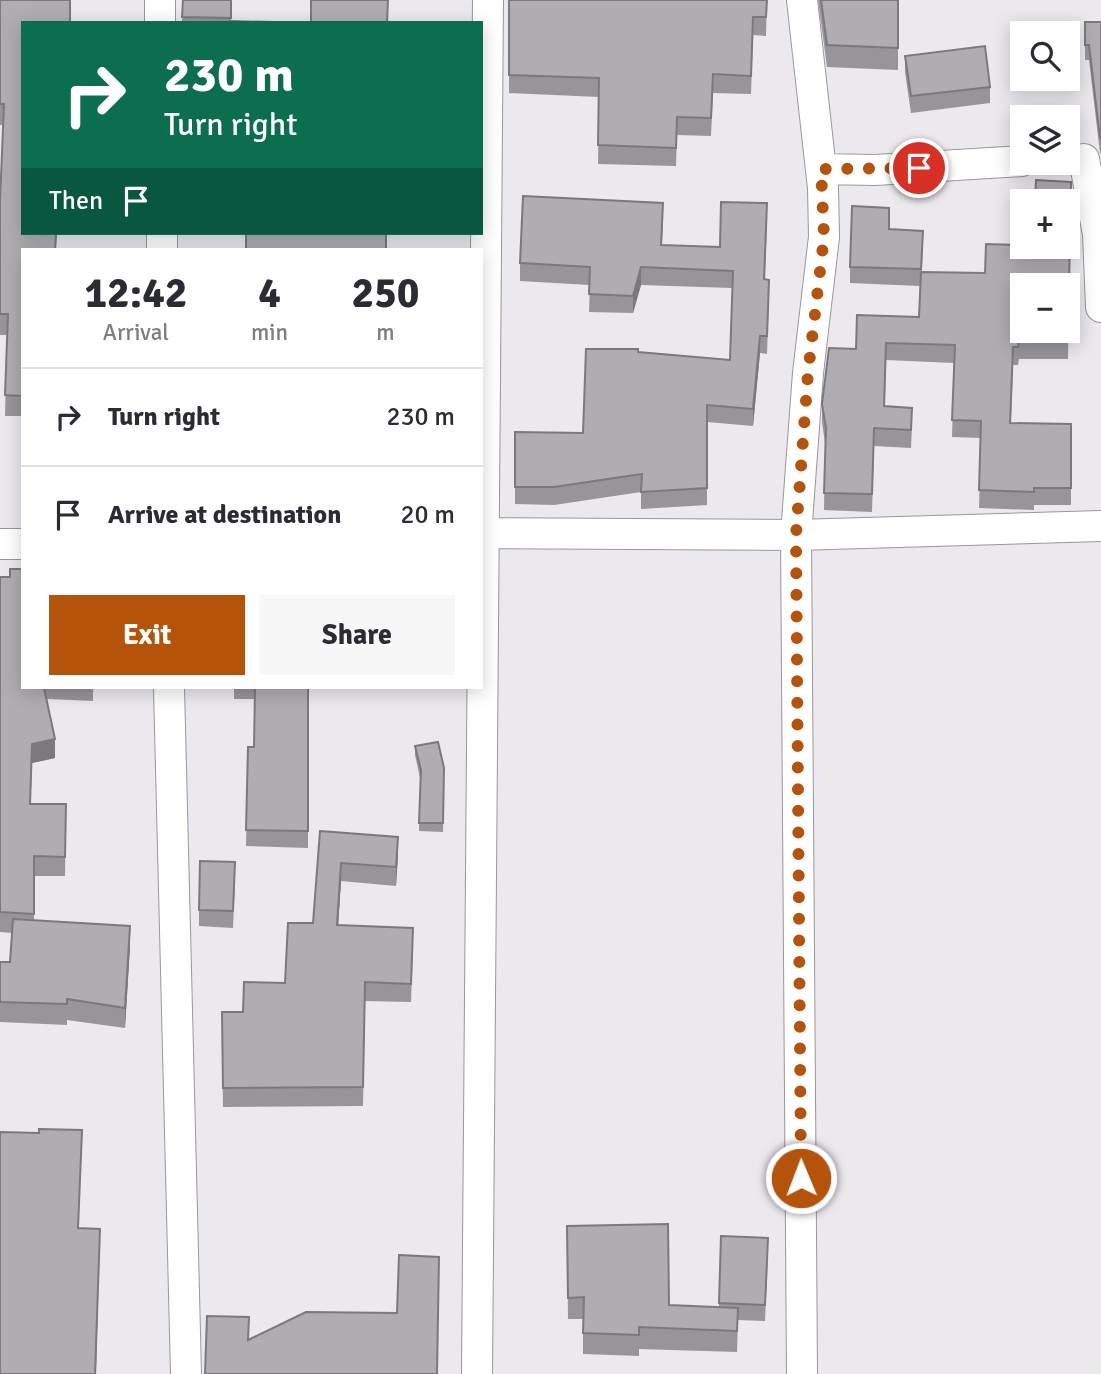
<!DOCTYPE html>
<meta charset="utf-8">
<style>
:root{--surface:#fff;--page:#f7f7f7;--text:#2b2b33;--muted:#7c7c81;--line:#e1e1e2;--accent:#b45309}
body{margin:0;font-family:Signika,sans-serif;background:var(--page);color:var(--text);height:100vh;display:flex;flex-direction:column;font-size:26px;white-space:nowrap}
*{box-sizing:border-box;margin:0}
p{font-size:23px;color:var(--muted)}
.icon{flex:none;width:38px;height:38px;fill:none;stroke:currentColor;stroke-width:2;stroke-linecap:round;stroke-linejoin:round}
.map{position:relative;flex:1;overflow:hidden}
.panel{position:absolute;left:21px;top:248px;width:462px;height:441px;display:flex;flex-direction:column;background:var(--surface);border-radius:0px;box-shadow:0 4px 18px #0003}
.panel>*{flex:none}
.hud{position:absolute;left:21px;top:21px;width:462px;height:214px;border-radius:0px;box-shadow:0 4px 18px #0003;background:#0b6e4f;color:#fff;overflow:hidden}
.fabs{position:absolute;left:1010px;top:21px;display:grid;gap:14px}
.fabs a{display:grid;place-items:center;width:70px;height:70px;border-radius:0px;background:var(--surface);box-shadow:0 4px 18px #0003;font-size:35px}
.pin{position:absolute;display:grid;place-items:center;width:60px;height:60px;color:#fff;margin:-30px;border:4px solid #fff;border-radius:50%;box-shadow:0 2px 7px #0007}
.me{position:absolute;width:77px;margin:-38px;rotate:359deg;stroke-linejoin:round;filter:drop-shadow(0 0 5px #0008)}
.turn{display:flex;align-items:center;gap:24px;height:147px;padding:0 28px;font-size:32px}
.turn .icon{width:91px;height:91px;stroke-width:2.5}
.turn b{display:block;font-size:49px;line-height:60px}
.then{display:flex;align-items:center;height:66px;padding:0 28px;background:#0003;gap:14px;font-size:26px}
.eta{display:flex;justify-content:space-evenly;align-items:center;height:119px;text-align:center}
.eta b{font-size:42px;font-weight:800;line-height:49px}
.primary-button{display:flex;gap:14px;margin-top:auto;padding:14px 28px}
.primary-button a{flex:1;height:80px;border-radius:0px;background:var(--accent);color:#fff;font-size:28px;font-weight:800;line-height:80px;text-align:center}
.primary-button a+a{background:var(--page);color:var(--text)}
ul{padding:0;list-style:none}
li{display:flex;align-items:center;gap:21px;height:98px;padding:0 28px;border-top:2px solid var(--line)}
li div{flex:1}
li b{display:block;font-size:26px}
li em{font-style:normal}
.map>svg:first-child{display:block}
.lines{fill:none;stroke-linecap:round;stroke-linejoin:round}
.street-casing{stroke:#9a979c;stroke-width:32}
.street{stroke:#fff;stroke-width:30}
.wall{fill:#979599}
.shaded-wall{fill:#7b797d}
.building{fill:#b0adb2;stroke:#7b797d;stroke-width:2;fill-rule:evenodd}
.route{stroke:#b45309;stroke-width:12;stroke-dasharray:0 21.6}
</style>
<div class="map">
<svg width="1101" height="1374" viewBox="0 0 1101 1374">
<rect width="100%" height="100%" fill="#ebe8ee"/>
<g class="lines">
<defs>
<path id="street" d="M160 0V23
M802 0 823 188 824 237 808 373 796 535 802 1374
M1084 159 1098 234 1101 307
M821 169 875 170 1022 161
M162 233V250
M481 533 796 535 1101 526
M0 544H23
M169 688 186 1374
M477 1374 488 0"/>
</defs>
<use href="#street" class="street-casing"/>
<use href="#street" class="street"/>
</g>
<path class="wall" d="M0 0 23 23 57 233 56 250H23V416H5L7 335H0V201L3 125H0Z
M183 0H232L231 21 388 23H182Z
M509 0H767L766 36 753 35 751 94 713 93 711 136 677 135 676 166 598 164 599 97 509 93Z
M818 0H898V70L827 67Z
M1085 22H1101V153H1100L1089 60H1085Z
M905 56 990 87V103L911 113 905 72Z
M1071 182 1068 359H1019L1018 365H1013L1011 423 1071 424V505H1034V510L979 508 981 438 952 437 954 363 886 360 885 406 912 426 911 448 874 446 872 512 824 510 825 443 822 422V404L856 349 919 317 920 286 850 283V267L889 229 923 231 922 272 985 273 1068 247Z
M663 220 662 245 720 247 767 221 765 280 769 297 767 354 760 353 753 426 707 422V505L641 509V492L554 505 515 504V432L583 433 638 352 730 360 732 288 641 285 633 313 589 312 590 285 520 281V263Z
M0 577 23 688H93V701L47 699 55 758 32 763 30 804H66L65 876H34V920L130 946 125 1028 67 1020V1025L0 1022V962H10L12 933 0 932Z
M234 688H308V848L246 846 248 747H254V699H234Z
M415 746 444 768 443 832 419 831 420 778 415 755Z
M320 831 398 855 396 886 341 881 338 925 413 947 411 1002 365 1001 363 1106 223 1107 222 1012H243L285 983 313 923Z
M235 879 233 928 199 926V910Z
M567 1226 669 1305 719 1307 721 1236 768 1254 765 1321 738 1320 737 1352 639 1349V1356L583 1354V1319H568Z"/>
<path class="shaded-wall" d="M641 267V285L633 313V296Z
M760 336V353L753 426V409Z
M55 739V758L32 763 30 824 32 744Z
M398 837V855L396 886V867Z
M341 863V881L337 944V925Z
M130 926V946L125 1028V1008Z
M100 1229 96 1374H95Z"/>
<path class="building" d="M0 0H70V23H23V233H56L55 250H23V396L5 395 8 314H0V201L4 104H0Z
M183 0H231V18L182 17Z
M311 0H388L387 23H230V21L311 23Z
M509 0H767L766 17H753L751 76 713 74 711 118 677 117 676 148 598 145 599 78 509 75Z
M821 0H898V48L827 45Z
M1085 22H1101V138H1100L1089 45H1085Z
M985 46 990 87 911 96 905 56Z
M1036 180 1071 182 1068 342 1019 341 1018 347H1013L1010 423 1071 424V488H1034V492L979 490 981 421 952 420 955 345 886 343 884 406 912 408 911 430 874 428 872 494 824 493 826 428 822 404 829 348 856 349 857 315 919 317 921 272 985 273 986 244 1022 245V247H1068V201H1035ZM1022 285H1068V331H1022Z
M523 196 663 203 661 245 720 247 721 202 767 203 764 279 769 280 767 336H760L753 409 707 405V488L641 492 642 474 554 487H515V432L583 433 586 349H638V352L730 360 733 271 641 267 633 296 589 294 590 267 520 263Z
M852 206 889 208V229L923 231 921 269 850 267Z
M246 233H386V250H246Z
M10 569H23V688H44L55 739 32 744 30 804H66L65 857 34 856V914L0 912V577H10Z
M255 688H308V831L246 830 248 747H254Z
M438 742 444 768 443 823H419L421 770 415 746Z
M320 831 398 837 396 867 341 863 337 925 413 928 411 984 365 982 363 1087 223 1088 222 1012H243L244 982 285 983 288 923H313Z
M200 861 235 862 233 911 199 910Z
M13 919 130 926 125 1008 67 999V1004L0 1002V962H10Z
M39 1129 82 1130 78 1228 100 1229 95 1374H0V1132L39 1133Z
M668 1224 669 1305 738 1308 737 1331 639 1327V1335L583 1333 584 1297 568 1298 567 1226Z
M721 1236 768 1238 765 1305 719 1303Z
M399 1255 439 1257 437 1374H205L207 1316 249 1317 248 1340 306 1312 397 1313Z"/>
<g class="lines">
<path class="route" d="M801 1178 796 535 808 373 824 237 821 169 919 168"/>
</g>
</svg>
<div class="fabs">
<a><svg class="icon" aria-label="search" viewBox="0 0 24 24"><circle cx="10" cy="10" r="6"/><path d="M15 15l6 6"/></svg></a>
<a><svg class="icon" aria-label="layers" viewBox="0 0 24 24"><path d="M12 4l9 5-9 5-9-5zM3 14l9 5 9-5"/></svg></a>
<a>+</a>
<a>−</a>
</div>
<div class="pin" style="left:919px;top:168px;background:#d93025"><svg class="icon" aria-label="arrive" viewBox="0 0 24 24"><path d="M6 21V4h12l-3 4 3 4H6"/></svg></div>
<svg class="me" style="left:801px;top:1178px" viewBox="-20 -20 40 40"><circle r="17" fill="#b45309" stroke="#fff" stroke-width="3"/><path d="M0-11L8 9 0 5-8 9z" fill="#fff"/></svg>
<div class="hud">
<div class="turn"><svg class="icon" aria-label="right" viewBox="0 0 24 24"><path d="M7 20v-9h11M14 6l5 5-5 5"/></svg><div><b>230 m</b>Turn right</div></div>
<div class="then">Then<svg class="icon" aria-label="arrive" viewBox="0 0 24 24"><path d="M6 21V4h12l-3 4 3 4H6"/></svg></div>
</div>
<section class="panel">
<div class="eta">
<div><b>12:42</b><p>Arrival</p></div>
<div><b>4</b><p>min</p></div>
<div><b>250</b><p>m</p></div>
</div>
<ul>
<li><svg class="icon" aria-label="right" viewBox="0 0 24 24"><path d="M7 20v-9h11M14 6l5 5-5 5"/></svg><div><b>Turn right</b></div><em>230 m</em></li>
<li><svg class="icon" aria-label="arrive" viewBox="0 0 24 24"><path d="M6 21V4h12l-3 4 3 4H6"/></svg><div><b>Arrive at destination</b></div><em>20 m</em></li>
</ul>
<div class="primary-button"><a>Exit</a><a>Share</a></div>
</section>
</div>
